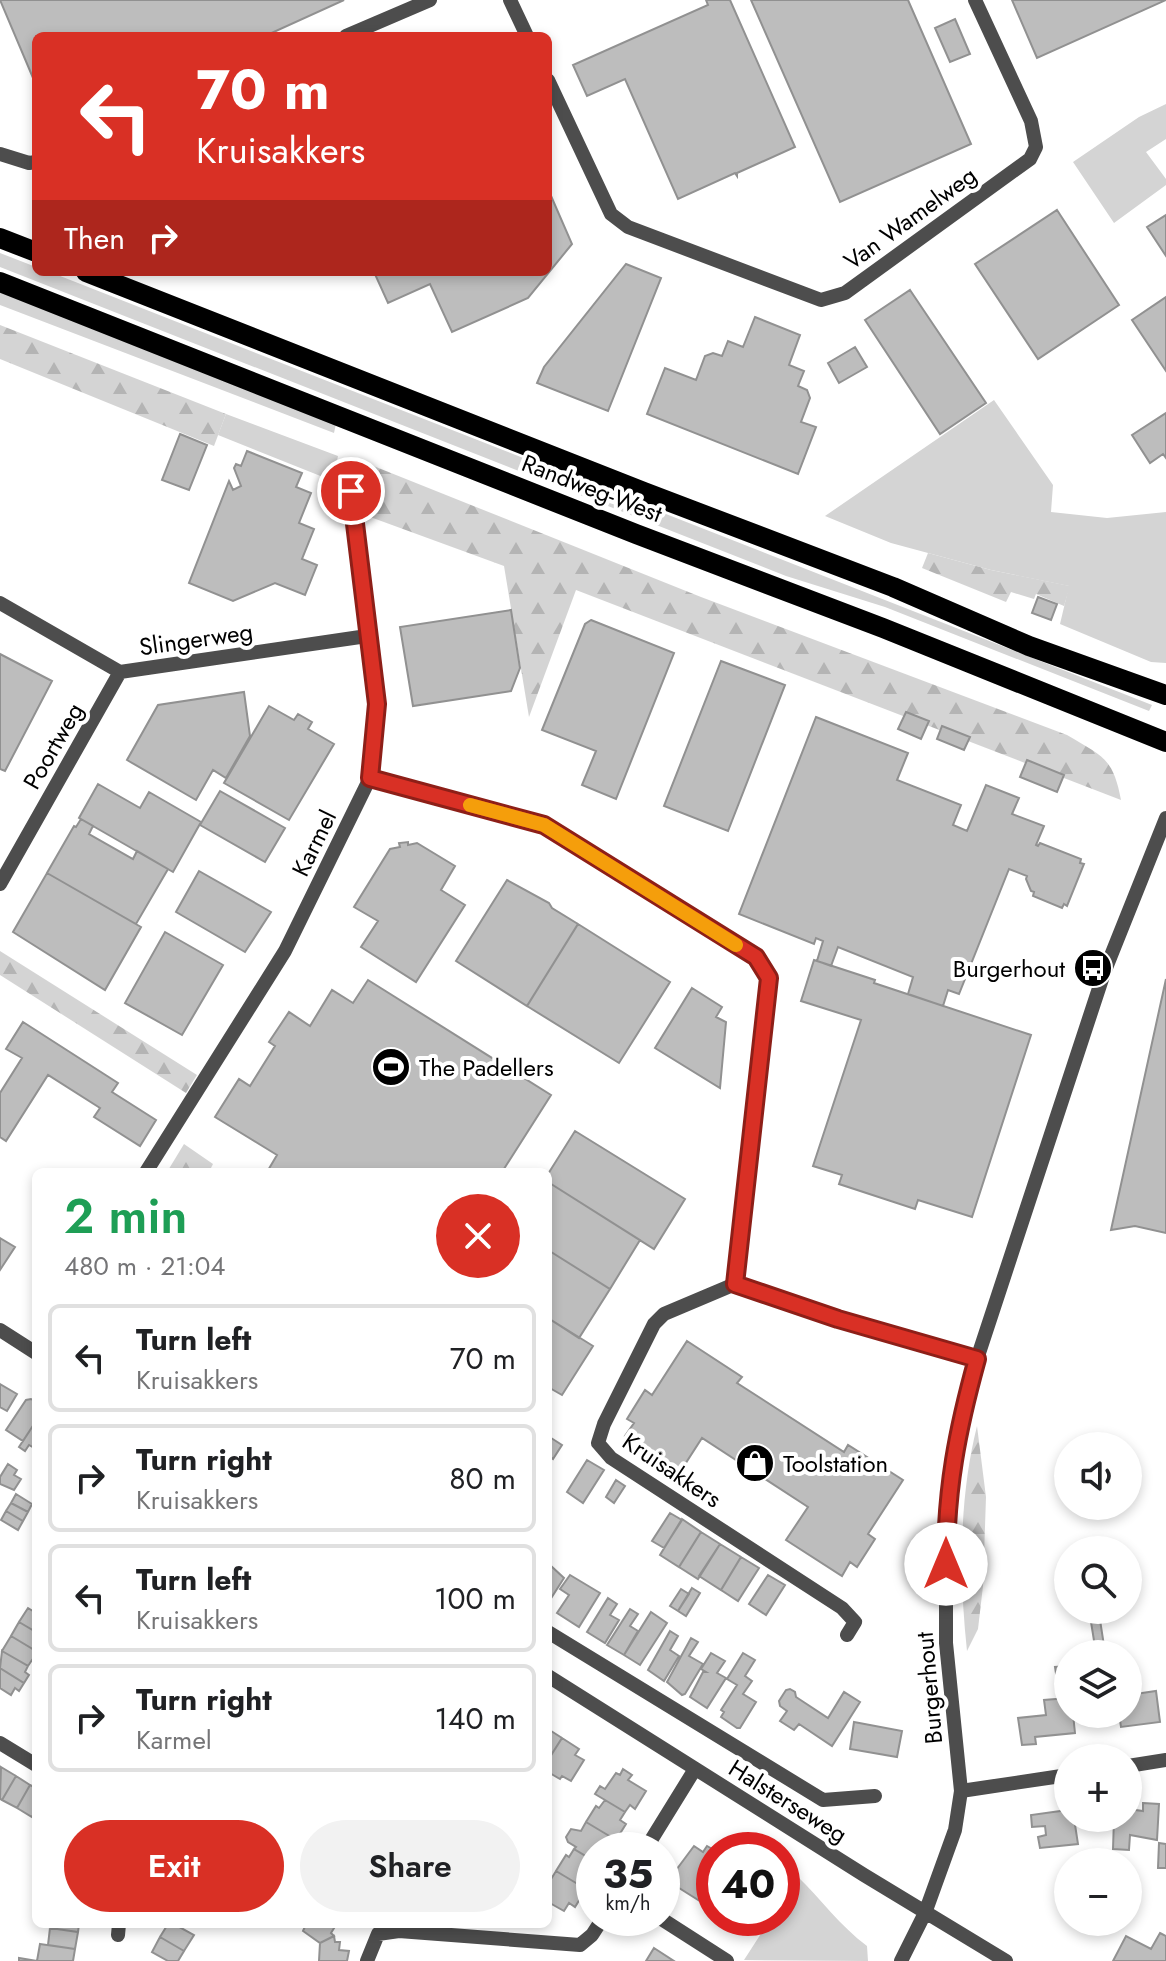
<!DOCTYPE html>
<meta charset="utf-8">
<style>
:root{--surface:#fff;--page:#f2f2f2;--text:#202124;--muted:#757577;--line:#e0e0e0;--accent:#d93025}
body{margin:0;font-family:Jost,sans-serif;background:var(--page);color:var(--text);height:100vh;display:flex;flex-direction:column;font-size:30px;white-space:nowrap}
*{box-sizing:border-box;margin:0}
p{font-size:26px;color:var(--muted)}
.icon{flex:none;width:44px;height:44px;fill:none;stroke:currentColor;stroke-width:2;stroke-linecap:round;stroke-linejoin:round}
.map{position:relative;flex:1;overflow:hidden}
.details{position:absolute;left:32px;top:1168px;width:520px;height:760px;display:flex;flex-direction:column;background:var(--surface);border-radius:12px;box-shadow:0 4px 12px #0003}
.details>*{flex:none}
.hud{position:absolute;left:32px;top:32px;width:520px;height:244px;border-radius:12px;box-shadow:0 4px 12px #0003;background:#d93025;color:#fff;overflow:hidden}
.buttons{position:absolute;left:1054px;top:1432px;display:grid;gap:16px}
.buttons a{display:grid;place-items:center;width:88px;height:88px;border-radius:50%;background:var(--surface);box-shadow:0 4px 12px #0003;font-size:40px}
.speed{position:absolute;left:576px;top:1832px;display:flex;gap:16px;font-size:40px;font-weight:700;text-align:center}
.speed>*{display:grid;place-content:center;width:104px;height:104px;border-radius:50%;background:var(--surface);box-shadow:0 4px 12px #0003;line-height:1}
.speed small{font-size:20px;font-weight:400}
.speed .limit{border:12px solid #d22;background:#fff;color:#111}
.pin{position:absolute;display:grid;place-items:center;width:68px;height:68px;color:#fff;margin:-34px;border:4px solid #fff;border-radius:50%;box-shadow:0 2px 8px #0007}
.me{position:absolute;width:88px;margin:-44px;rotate:0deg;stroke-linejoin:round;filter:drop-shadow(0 0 6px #0008)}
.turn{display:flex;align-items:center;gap:28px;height:168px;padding:0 32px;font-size:36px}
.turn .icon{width:104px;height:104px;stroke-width:2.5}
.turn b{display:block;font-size:56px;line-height:68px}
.then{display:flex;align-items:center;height:76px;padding:0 32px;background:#0003;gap:16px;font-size:30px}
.round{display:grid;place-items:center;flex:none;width:84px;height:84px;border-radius:42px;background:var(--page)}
.head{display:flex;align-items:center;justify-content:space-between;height:136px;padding:0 32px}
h1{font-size:48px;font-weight:600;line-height:60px;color:#1e9e55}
.button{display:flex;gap:16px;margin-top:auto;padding:16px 32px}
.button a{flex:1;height:92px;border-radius:48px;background:var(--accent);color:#fff;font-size:32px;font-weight:600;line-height:92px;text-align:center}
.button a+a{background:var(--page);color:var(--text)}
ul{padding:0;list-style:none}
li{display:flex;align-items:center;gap:24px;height:108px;margin:0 16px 12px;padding:0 16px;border:4px solid var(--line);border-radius:12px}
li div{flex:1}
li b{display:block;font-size:30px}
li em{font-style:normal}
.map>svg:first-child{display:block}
.green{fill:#d4d4d4}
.forest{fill:url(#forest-firs)}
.building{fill:#bdbdbd;stroke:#919191;stroke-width:2}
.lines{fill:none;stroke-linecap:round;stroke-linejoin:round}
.minor{stroke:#4d4d4d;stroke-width:14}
.major{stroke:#000;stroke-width:20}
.route-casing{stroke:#8d1f18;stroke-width:20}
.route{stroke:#d93025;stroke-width:14}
.slow{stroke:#f59e0b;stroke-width:14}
.labels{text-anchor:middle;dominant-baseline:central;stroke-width:8;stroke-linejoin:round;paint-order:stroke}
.street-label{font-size:24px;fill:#000;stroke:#fff}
.poi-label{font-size:24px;fill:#000;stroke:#fff;text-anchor:start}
</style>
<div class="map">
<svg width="1166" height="1961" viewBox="0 0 1166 1961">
<defs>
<pattern id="forest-firs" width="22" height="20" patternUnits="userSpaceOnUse" patternTransform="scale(2)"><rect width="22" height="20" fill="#d4d4d4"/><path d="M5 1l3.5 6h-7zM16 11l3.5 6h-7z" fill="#b4b4b4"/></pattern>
</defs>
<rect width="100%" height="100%" fill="#fff"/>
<path class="green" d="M1166 104V139L1146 152 1166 179V185L1114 223 1073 162 1139 117Z
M0 253 36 267V272H50L1152 705 1149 711 885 607 786 576 0 267Z
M0 287 337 419 334 433 0 305Z
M994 400 1053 485 1051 512 1107 518 1166 512V663L1151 662 1060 624 1069 586 991 570 891 543 825 516Z
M226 414 338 456 333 481 218 435Z
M797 1876C821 1899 840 1926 867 1946L868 1961 744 1960 771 1918H782V1900Z"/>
<path class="forest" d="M0 325 226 414 214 446 0 359Z
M371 465 701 597 1067 735C1102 756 1113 757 1121 800L576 590 529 717 504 566 362 514 361 489Z
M928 553 991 570 1070 586 1064 606 1036 594 1034 599 1011 592 1006 602 922 568Z
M0 951 197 1075 186 1093 0 975Z
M184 1144 213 1164 209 1172H167Z
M977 1426 986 1497 983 1586 978 1629 967 1651C959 1577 959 1498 977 1426Z"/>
<path class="building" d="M0 0H344L265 36H36V85Z
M706 0H730L795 147 737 173V176L735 173 678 199 625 79 587 96 573 65 708 5Z
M751 0H908L971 144 840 202Z
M1012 0H1166L1037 58Z
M955 19 970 54 950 62 935 28Z
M548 189 572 244 528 298 452 332 430 284 388 303 374 272H548Z
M1057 210 1119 305 1038 359 975 264Z
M1166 215V256L1147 227Z
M626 264 661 278 608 411 537 383 544 367Z
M910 290 986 403 940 434 865 320Z
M1166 297V371L1132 320Z
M755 317 800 335 789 365 804 371 798 386 807 390 810 398 801 422 816 427 798 474 647 414 665 368 696 380 705 356 713 353 722 356 728 341 743 347Z
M855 347 867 367 839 383 828 363Z
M1166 413V458L1163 454 1150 463 1132 435Z
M180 434 207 445 189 490 162 480Z
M247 451 302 473 296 487 311 493 299 523 314 529 302 559 317 565 305 595 275 583 233 601 189 583 229 481 233 490 241 486 234 468 236 464 241 466Z
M1038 597 1057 604 1051 620 1032 613Z
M511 610 520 668 511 691 413 706 400 627Z
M591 620 674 653 616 799 582 785 596 751 542 730 585 624Z
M0 654 52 681 5 771 0 769Z
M721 661 785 685 728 831 664 806Z
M244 692 250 736 226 778 213 770 196 800 127 760 158 705Z
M269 706 294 720 298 714 312 722 308 729 334 744 289 820 224 783Z
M906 712 929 721 921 739 898 729Z
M816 717 908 753 897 780 961 805 953 825 967 831 986 785 1019 798 1012 814 1044 826 1036 845 1038 846 1040 843 1081 859 1080 863 1084 864 1067 906 1064 904 1062 908 1033 896 1034 892 1031 891 1026 879 1027 876 1009 869 959 994 948 990 943 1006 908 994 913 977 838 947 831 966 817 961 823 941 816 938 814 944 739 914Z
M942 726 970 737 964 750 937 739Z
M1027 760 1064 775 1057 792 1020 777Z
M98 784 140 808 149 792 201 822 173 872 79 818Z
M220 791 285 828 265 862 200 825Z
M81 819 93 826 89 834 133 859 137 851 168 869 136 924 47 873 74 826 76 827Z
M408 842V845L417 843 455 866 441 890 465 905 416 982 361 947 378 921 354 907 390 849 400 847 399 843Z
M199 871 271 912 245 952 176 912Z
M47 873 141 927 105 990 13 932Z
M507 880 549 903 552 908 578 924 527 1006 456 961Z
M578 924 670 982 619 1063 527 1006Z
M165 932 223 965 182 1035 125 1003Z
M814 960 875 980 874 983 1031 1035 972 1217 918 1200 915 1209 839 1184 842 1175 813 1166 861 1020 801 1001Z
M1166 979V1233L1135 1226 1111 1230Z
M368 980 551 1095 502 1172H267L277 1155 215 1117 239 1079 250 1086 275 1046 269 1042 289 1012 310 1026 332 990 353 1003Z
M692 988 722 1007 716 1017 726 1022 720 1088 655 1048Z
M23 1022 118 1083 112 1092 156 1120 140 1146 94 1117 100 1108 48 1075 6 1141 0 1137V1093L22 1058 6 1049Z
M575 1131 685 1199 654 1249 548 1182V1174Z
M548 1182 640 1240 610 1289 548 1250Z
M0 1238 15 1247 0 1270Z
M548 1250 610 1289 579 1338 548 1318Z
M548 1318 593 1346 562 1395 548 1387Z
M687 1341 742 1377 737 1383 844 1452 848 1445 903 1480 868 1534 875 1539 857 1567 850 1562 842 1576 786 1540 808 1507 702 1438 680 1472 625 1436 634 1423 627 1419 645 1390 652 1395Z
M0 1384 17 1394 7 1411 0 1407Z
M31 1399 36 1402V1421L23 1441 6 1430 26 1400Z
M36 1421V1449L29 1445 25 1451 19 1447Z
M548 1436 562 1445 553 1459 548 1455Z
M587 1460 604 1470 583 1503 567 1492Z
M8 1464 17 1470 14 1475 21 1479 14 1490 0 1484V1477Z
M616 1480 625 1486 614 1503 606 1497Z
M16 1494 32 1504 28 1512 11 1503Z
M11 1503 28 1512 23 1521 6 1511Z
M6 1511 23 1521 18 1530 1 1520Z
M670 1513 682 1520 664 1548 652 1541Z
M682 1519 701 1532 679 1567 660 1555Z
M701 1532 720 1544 698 1579 679 1567Z
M720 1544 741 1557 721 1590 699 1576Z
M741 1557 759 1568 738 1601 721 1590Z
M550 1565 564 1578 548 1603V1567Z
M570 1575 600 1593 579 1627 557 1613 569 1595 560 1589Z
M768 1575 785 1585 766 1615 749 1604Z
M692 1588 700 1593 686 1616 678 1611Z
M681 1589 689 1594 678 1611 670 1606Z
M608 1598 617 1604 610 1615 619 1620 605 1643 587 1632Z
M28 1608 36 1613V1632L19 1622Z
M630 1609 638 1614 630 1626 638 1631 624 1655 607 1645Z
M651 1612 667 1623 640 1665 624 1655Z
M1100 1620 1105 1652 1096 1653 1091 1622Z
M19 1622 36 1632V1651L11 1636Z
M670 1631 678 1636 670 1650 679 1656 664 1681 648 1670Z
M11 1636 36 1651V1662L32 1660 28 1666 2 1651Z
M691 1638 698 1642 689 1656 703 1664 685 1694 682 1695 667 1682Z
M2 1651 28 1666 25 1672 29 1675 24 1683 0 1668Z
M711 1653 725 1661 717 1673 726 1678 707 1708 690 1697 703 1672H706L701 1669Z
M743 1653 755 1660 745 1676 752 1681 743 1694 756 1702 740 1728H737L721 1717 724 1712 721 1710 737 1685 727 1679Z
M1068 1666V1679L1057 1680 1055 1667Z
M0 1668 24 1683 19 1691 15 1688 11 1695 0 1688Z
M790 1689 795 1692 796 1697 828 1718 844 1692 860 1702 832 1746 799 1724 794 1730 780 1721 787 1711 780 1706 779 1701 786 1690Z
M1156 1691 1160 1722 1121 1727 1119 1714H1128V1695Z
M1068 1698V1714H1073L1075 1733 1035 1737 1036 1744 1022 1745 1018 1718 1046 1715 1044 1700Z
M854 1722 902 1731 897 1757 850 1749Z
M548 1729 562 1738 548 1760Z
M562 1738 579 1749 575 1755 584 1760 571 1781 562 1776 560 1779 548 1772V1760Z
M1 1767 16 1776 2 1800 0 1799Z
M623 1769 632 1775 628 1780 646 1791 635 1809 630 1805 625 1812 595 1794 600 1786 605 1789 616 1773 620 1775Z
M16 1776 30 1785 17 1808 2 1800Z
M30 1785 36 1788V1810L32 1817 17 1808Z
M605 1800 625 1812 620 1820 626 1824 616 1840 586 1822 596 1806 599 1808Z
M1143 1803 1159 1804 1157 1840 1130 1835 1129 1850 1113 1849 1114 1818H1128V1809L1143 1811Z
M1068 1810V1818H1074L1078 1844 1040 1848 1038 1837 1046 1835 1045 1826 1032 1827 1031 1815Z
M586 1822 616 1840 610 1850H594V1861L574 1849 576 1847 568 1842 566 1837 571 1829 581 1831Z
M1159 1843 1166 1844V1868H1158Z
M694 1846 703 1852 707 1846 714 1850V1910L668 1881Z
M574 1849 594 1861 590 1869 594 1876 586 1889 556 1871 566 1855 569 1857Z
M556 1871 586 1889 575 1907 569 1903 564 1911 548 1902V1884Z
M51 1924H79L78 1932 50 1928Z
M168 1924H174L194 1935 184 1951 160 1937Z
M306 1924H327L334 1928 331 1933 334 1936 320 1943 303 1931Z
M50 1928 78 1932 75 1949 48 1945Z
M1160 1933 1166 1936V1961H1113L1126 1936 1151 1949Z
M334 1936 335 1942H340L339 1950 349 1951 347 1961H319L320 1943Z
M160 1937 184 1951 178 1961H168L152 1952Z
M40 1944 75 1949 73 1961H19V1958L37 1961Z
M654 1948 674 1961H646Z"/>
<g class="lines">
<path class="minor" d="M510 0 527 36
M346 36 430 0
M548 80 611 214 628 227 821 300 845 293 1030 159 1036 147 1031 121 975 0
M0 154 29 163 36 162
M0 603 120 672 367 636
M370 778 544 825 756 957 769 978 735 1284 664 1314 654 1324 604 1424 598 1443 611 1458 842 1608 855 1622 847 1635
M0 884 120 672
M146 1172 285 951 370 778 377 704 351 491
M735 1284 838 1319 977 1359
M0 1330 36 1353
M548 1632 823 1800 875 1796
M548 1676 864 1875 1006 1961
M0 1743 36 1765
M1128 1766 1166 1760
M961 1791 1068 1775
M645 1850 695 1769
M660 1918 727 1961
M118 1935 119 1924
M367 1961 378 1934 399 1931 580 1945 592 1935 603 1918
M901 1961 925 1913 955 1830 961 1791 946 1643V1512L953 1453 977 1359 1104 973 1166 818"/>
<path class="major" d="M0 238 36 252
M86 272 644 492 893 587 1029 646 1166 695
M0 282 636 534 883 628 1166 742"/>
</g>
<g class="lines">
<defs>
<path id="route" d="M351 491 377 704 370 778 544 825 756 957 769 978 735 1284 838 1319 977 1359C957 1431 946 1489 946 1564"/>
</defs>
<use href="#route" class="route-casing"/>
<use href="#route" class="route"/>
<path class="slow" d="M470 805 544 825 736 945"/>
</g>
<defs>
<symbol id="bus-disc" viewBox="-11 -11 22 22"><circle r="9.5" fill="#000" stroke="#fff"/><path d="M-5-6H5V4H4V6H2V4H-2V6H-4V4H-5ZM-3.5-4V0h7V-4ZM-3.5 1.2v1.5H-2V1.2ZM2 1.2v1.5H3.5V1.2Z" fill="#fff"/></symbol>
<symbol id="stadium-disc" viewBox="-11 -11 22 22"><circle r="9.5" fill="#000" stroke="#fff"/><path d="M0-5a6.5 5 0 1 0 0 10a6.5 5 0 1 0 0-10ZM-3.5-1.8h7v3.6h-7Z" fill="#fff"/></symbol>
<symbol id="shop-disc" viewBox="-11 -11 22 22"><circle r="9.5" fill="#000" stroke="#fff"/><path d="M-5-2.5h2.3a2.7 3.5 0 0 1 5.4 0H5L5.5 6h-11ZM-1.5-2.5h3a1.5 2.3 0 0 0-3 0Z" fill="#fff"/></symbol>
</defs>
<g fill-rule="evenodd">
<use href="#bus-disc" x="1071" y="946" width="44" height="44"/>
<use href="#stadium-disc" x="369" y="1045" width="44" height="44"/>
<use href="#shop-disc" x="733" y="1441" width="44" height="44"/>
</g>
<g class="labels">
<g class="street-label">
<text transform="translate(910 218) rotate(-36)">Van Wamelweg</text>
<text transform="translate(592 488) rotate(21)">Randweg-West</text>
<text transform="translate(196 639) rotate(-8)">Slingerweg</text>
<text transform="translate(53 746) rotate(-60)">Poortweg</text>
<text transform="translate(314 843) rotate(-64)">Karmel</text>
<text transform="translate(672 1470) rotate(34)">Kruisakkers</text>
<text transform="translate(929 1688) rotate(-95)">Burgerhout</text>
<text transform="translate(788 1801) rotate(32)">Halsterseweg</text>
</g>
<g class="poi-label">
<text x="1065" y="968" text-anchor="end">Burgerhout</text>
<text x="419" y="1067">The Padellers</text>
<text x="783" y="1463">Toolstation</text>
</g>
</g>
</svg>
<div class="buttons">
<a><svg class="icon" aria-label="sound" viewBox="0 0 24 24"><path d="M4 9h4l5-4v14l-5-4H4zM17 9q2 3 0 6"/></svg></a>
<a><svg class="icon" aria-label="search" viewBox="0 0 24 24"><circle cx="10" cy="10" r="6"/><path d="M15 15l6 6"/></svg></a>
<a><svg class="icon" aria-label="layers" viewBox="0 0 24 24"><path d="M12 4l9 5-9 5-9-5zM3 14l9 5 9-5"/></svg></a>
<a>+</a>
<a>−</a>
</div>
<div class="speed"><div>35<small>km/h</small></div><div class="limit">40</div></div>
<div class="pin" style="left:351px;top:491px;background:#d93025"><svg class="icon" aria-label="arrive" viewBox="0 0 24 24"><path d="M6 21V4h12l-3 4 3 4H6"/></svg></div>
<svg class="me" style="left:946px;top:1564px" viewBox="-20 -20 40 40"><circle r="19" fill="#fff"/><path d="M0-13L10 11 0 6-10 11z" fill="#d93025"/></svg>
<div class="hud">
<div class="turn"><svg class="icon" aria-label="left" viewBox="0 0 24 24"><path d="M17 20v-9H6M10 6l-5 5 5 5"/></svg><div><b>70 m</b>Kruisakkers</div></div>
<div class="then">Then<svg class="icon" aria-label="right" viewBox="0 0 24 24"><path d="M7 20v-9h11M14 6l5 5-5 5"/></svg></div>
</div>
<section class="details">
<div class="head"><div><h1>2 min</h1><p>480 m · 21:04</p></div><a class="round" style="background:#d93025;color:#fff"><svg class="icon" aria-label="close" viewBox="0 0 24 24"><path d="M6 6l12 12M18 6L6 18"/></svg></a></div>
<ul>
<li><svg class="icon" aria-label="left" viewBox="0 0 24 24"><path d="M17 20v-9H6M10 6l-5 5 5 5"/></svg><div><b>Turn left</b><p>Kruisakkers</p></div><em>70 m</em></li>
<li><svg class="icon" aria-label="right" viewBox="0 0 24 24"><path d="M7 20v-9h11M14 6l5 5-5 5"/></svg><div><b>Turn right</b><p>Kruisakkers</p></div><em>80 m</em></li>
<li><svg class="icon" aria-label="left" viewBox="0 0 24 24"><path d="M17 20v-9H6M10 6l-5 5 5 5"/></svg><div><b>Turn left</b><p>Kruisakkers</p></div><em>100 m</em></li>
<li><svg class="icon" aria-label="right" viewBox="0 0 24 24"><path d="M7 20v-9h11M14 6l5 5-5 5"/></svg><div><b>Turn right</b><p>Karmel</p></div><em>140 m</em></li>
</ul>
<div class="button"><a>Exit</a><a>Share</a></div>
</section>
</div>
